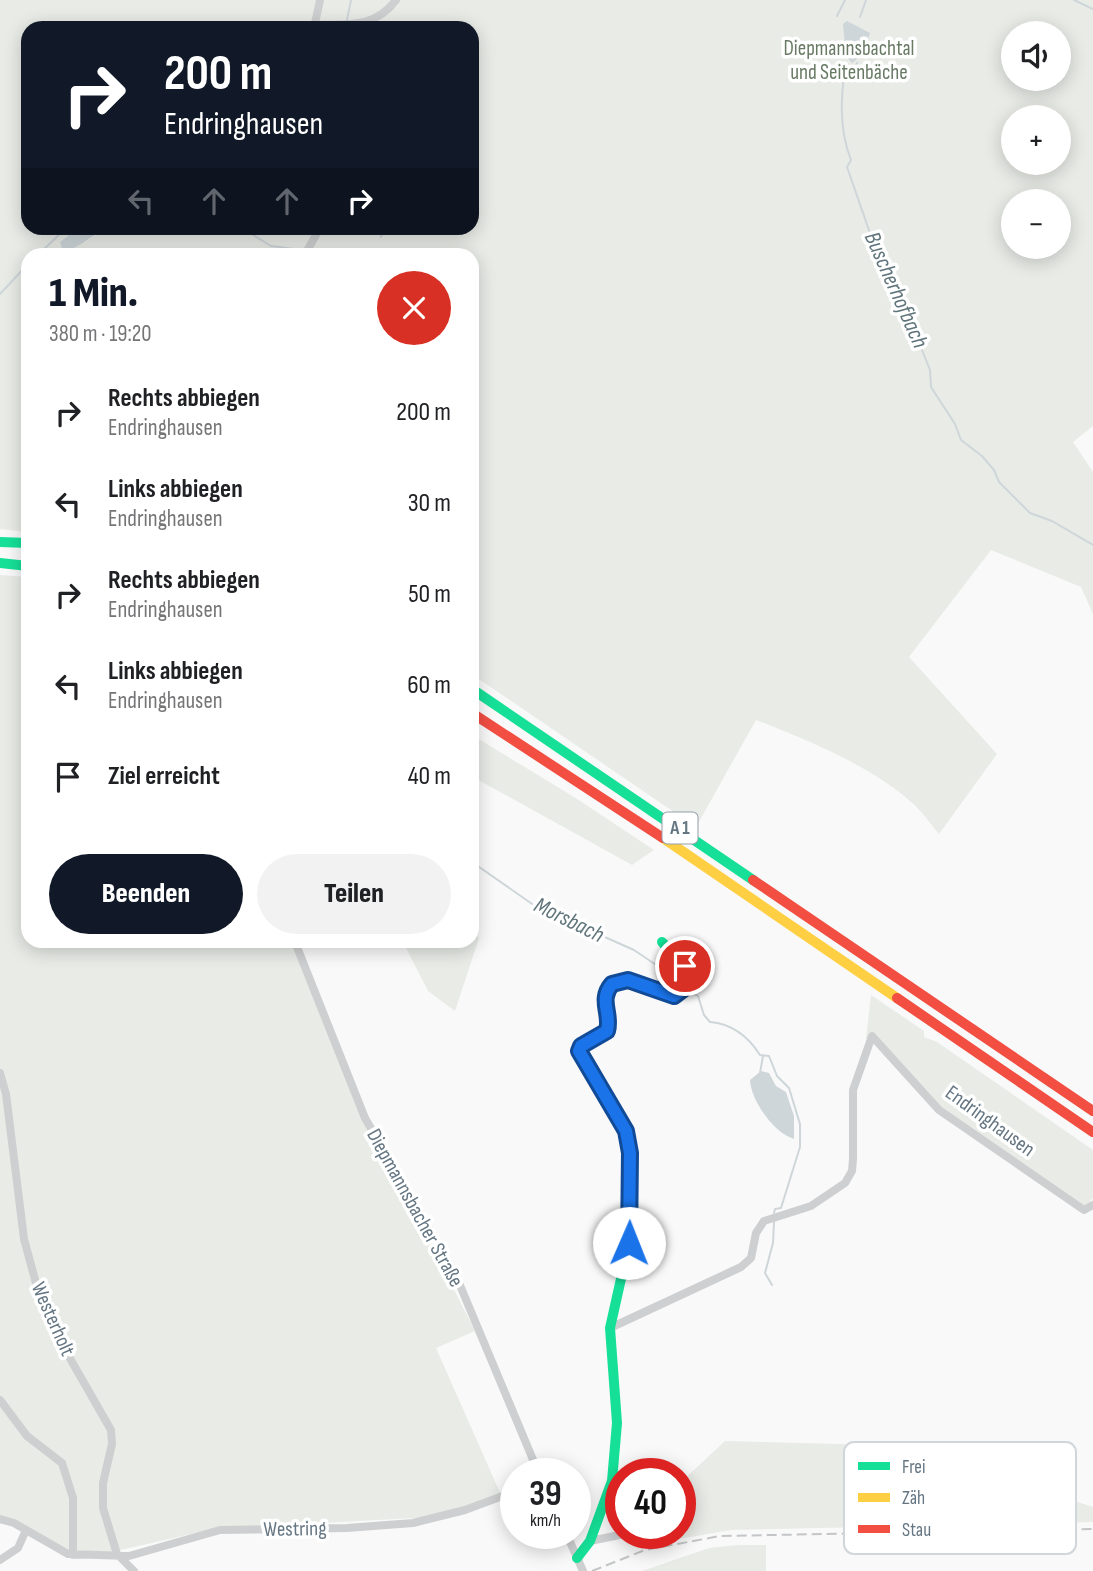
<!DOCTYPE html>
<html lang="de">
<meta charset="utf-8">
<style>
:root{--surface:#fff;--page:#f2f2f2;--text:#202124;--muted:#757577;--accent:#111827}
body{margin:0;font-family:"Sofia Sans Condensed",sans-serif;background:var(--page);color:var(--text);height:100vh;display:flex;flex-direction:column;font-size:26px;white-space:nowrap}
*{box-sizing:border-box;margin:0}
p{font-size:23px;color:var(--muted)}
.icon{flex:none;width:38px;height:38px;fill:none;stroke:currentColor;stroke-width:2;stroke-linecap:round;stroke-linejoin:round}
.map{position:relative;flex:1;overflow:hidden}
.details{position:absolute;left:21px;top:248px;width:458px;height:700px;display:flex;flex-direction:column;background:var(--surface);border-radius:21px;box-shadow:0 4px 18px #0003}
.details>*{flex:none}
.guide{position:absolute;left:21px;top:21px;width:458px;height:214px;border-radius:21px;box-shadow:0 4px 18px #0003;background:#111827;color:#fff;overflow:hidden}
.controls{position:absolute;left:1001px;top:21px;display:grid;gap:14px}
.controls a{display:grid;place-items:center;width:70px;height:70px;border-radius:50%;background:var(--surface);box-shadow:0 4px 18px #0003;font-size:35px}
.speed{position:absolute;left:500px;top:1458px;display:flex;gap:14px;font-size:35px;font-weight:700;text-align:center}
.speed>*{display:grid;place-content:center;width:91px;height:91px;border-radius:50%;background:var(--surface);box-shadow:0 4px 18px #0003;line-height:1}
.speed small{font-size:18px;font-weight:400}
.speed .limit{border:10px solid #d22;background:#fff;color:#111}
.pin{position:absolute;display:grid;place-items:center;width:60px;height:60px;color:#fff;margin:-30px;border:4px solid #fff;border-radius:50%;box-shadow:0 2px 7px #0007}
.me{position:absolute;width:77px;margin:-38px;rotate:1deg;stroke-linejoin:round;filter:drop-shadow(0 0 5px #0008)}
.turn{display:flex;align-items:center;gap:24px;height:147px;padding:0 28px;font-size:32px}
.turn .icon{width:91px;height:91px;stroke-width:2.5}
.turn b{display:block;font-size:49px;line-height:60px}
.lanes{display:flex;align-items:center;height:66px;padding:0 28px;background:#0003;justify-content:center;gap:35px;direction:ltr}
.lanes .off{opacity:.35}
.round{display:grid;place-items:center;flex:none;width:74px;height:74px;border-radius:37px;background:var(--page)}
.head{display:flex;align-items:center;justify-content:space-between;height:119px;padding:0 28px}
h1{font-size:42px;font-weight:800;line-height:52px;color:var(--accent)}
.primary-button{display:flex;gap:14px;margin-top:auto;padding:14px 28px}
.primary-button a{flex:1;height:80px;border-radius:42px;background:var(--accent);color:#fff;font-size:28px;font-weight:800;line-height:80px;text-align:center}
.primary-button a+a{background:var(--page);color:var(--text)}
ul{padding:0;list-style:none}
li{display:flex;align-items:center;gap:21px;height:91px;padding:0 28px}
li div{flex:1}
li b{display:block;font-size:26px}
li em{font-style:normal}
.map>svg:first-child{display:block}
.green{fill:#e8ebe6;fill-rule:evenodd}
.water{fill:#ced6d9}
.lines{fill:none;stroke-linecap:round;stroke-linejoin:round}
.stream{stroke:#ced6d9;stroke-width:2}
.street{stroke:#cecfd0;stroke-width:8}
.fast{stroke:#16e098;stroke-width:10}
.slow{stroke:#ffcf43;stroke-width:10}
.jam{stroke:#f24e42;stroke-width:10}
.rail{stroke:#c3c5c6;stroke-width:2;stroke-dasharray:10 5;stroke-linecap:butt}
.route-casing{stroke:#114b97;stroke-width:18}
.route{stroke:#1a73e8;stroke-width:12}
.labels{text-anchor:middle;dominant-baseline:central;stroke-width:7;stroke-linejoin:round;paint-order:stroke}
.shield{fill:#fff;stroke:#939fa8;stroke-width:2}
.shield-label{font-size:19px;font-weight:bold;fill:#657683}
.park-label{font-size:21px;fill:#687a64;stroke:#fff}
.street-label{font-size:21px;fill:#657683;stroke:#fff}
.water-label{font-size:23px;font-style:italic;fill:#60757c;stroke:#fff}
.key{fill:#fff;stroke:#d1d6da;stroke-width:2}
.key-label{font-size:19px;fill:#657683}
</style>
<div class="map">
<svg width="1093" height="1571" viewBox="0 0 1093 1571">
<rect width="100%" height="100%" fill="#f9f9f9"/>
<path class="green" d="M0 0H1093V426L1073 442 1093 472V614L1081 587 991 550 909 657 997 754 939 834C930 823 921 810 910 801 871 766 805 739 756 720L696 827 473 675 472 256H28V532L0 529ZM28 28H472V228H123L111 235 103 231 70 251 60 242 78 228H28ZM1013 33H1059V79H1013ZM1013 117H1059V163H1013ZM1013 201H1059V247H1013Z
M0 575 28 577V942H292L371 1137 408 1200 475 1331 436 1348 501 1495 432 1517 213 1529 112 1552 66 1550 0 1517Z
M472 735 574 797 654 850 632 865 473 777Z
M473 930 479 938 455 1011 428 991 403 942H472Z
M871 995 924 1031V1037L937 1042 1093 1150V1198L1087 1205H1081L939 1109 876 1034 866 1039Z
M725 1441 911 1446 975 1459 1040 1490 1093 1507V1522L731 1530 661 1542 655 1533H681V1482Z
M737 1545H766V1571H642L709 1548Z"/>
<path class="water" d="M847 21 870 33 863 54 852 63 846 56 843 24Z
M78 228H123L111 235 103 231C88 237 79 249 63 252L60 242Z
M761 1071 769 1073 776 1086 786 1092 794 1116V1139C774 1133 751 1101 750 1080Z"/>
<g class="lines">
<path class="stream" d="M1074 0 1093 9
M837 16 845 0
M860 17 866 0
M347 20 351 0
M857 63 858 80 844 76C840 105 841 135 851 160L847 167 878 256 887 268 920 336V345L930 370 931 387 955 424 961 440 982 456 994 470 999 482 1030 513 1052 521 1093 545
M242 228 271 246 302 250
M381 237 383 228
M371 252 374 256
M313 253 316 256
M37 256 66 228
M0 294 28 264
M472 862 535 906 634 950 668 973
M694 989 693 993 698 996 704 1015 710 1022C733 1024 748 1036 760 1055L769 1056 777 1076 789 1088 800 1124V1147L781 1208 775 1209 774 1213
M760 1073 763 1056
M772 1285 765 1273 773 1243 774 1222"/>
<path class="street" d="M315 25C348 24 374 29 396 0
M314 28 320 0
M304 256 320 228
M295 942 365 1118 454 1271 539 1474
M0 1073 6 1094 24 1239 40 1298 52 1327 111 1430 112 1444 103 1483V1508L117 1554 134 1571
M610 1328 741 1267 751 1258 756 1233 764 1221 811 1206 845 1183 852 1171 853 1159V1090L872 1036 939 1110 1084 1210 1093 1205
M0 1400 27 1436 62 1463 73 1498V1555
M681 1507 685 1505
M0 1519 14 1523 68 1554 129 1556 220 1530 347 1528 413 1523 465 1510 516 1491
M566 1533 583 1571
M590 1541 629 1533
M0 1560 18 1548 26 1530"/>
<path class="fast" d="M0 542 28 543
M0 563 28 566
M472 689 753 880
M644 987 669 996 685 991 687 969 662 942
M577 1558 590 1541 612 1481 617 1423 610 1328 629 1243"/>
<path class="slow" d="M663 838 897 998
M629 1243 630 1153 626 1131 579 1051 581 1046 607 1031 605 997 616 982 644 987"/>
<path class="jam" d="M472 713 663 838
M753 880 1093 1111
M897 998 1093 1132"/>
<path class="rail" d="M592 1571 645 1550 720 1536 1093 1529"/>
</g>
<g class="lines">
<defs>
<path id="route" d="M629 1243 630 1153 626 1131 579 1051 581 1046 607 1031C612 1014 598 1000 612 984L628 980 674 996 687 986 685 966"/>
</defs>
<use href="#route" class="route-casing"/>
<use href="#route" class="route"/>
</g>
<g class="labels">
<rect class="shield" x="662.5" y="812.5" width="35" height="31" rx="5"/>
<g class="shield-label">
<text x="680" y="828">A 1</text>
</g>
<g class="park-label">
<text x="849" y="48">Diepmannsbachtal<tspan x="849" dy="24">und Seitenbäche</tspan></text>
</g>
<g class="street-label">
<text transform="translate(990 1121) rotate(36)">Endringhausen</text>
<text transform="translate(415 1208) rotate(61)">Diepmannsbacher Straße</text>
<text transform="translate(53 1319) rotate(66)">Westerholt</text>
<text transform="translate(295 1529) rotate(-1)">Westring</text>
</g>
<g class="water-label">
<text transform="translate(896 290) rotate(66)">Buscherhofbach</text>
<text transform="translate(569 920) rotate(26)">Morsbach</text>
</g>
</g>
<rect x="844" y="1442" width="232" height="112" rx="10" class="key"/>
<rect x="858" y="1462" width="32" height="8" fill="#16e098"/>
<rect x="858" y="1493" width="32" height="9" fill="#ffcf43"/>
<rect x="858" y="1525" width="32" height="8" fill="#f24e42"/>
<g class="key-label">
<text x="902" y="1473">Frei</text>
<text x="902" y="1504">Zäh</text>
<text x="902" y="1536">Stau</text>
</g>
</svg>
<div class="controls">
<a><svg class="icon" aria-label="sound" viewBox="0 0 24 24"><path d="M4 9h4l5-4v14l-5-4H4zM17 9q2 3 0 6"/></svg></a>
<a>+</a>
<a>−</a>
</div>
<div class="speed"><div>39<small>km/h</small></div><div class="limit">40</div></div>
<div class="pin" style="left:685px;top:966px;background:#d93025"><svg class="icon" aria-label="arrive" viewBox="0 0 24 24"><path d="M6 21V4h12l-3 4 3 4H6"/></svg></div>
<svg class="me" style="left:629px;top:1243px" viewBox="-20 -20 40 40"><circle r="19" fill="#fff"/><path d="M0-13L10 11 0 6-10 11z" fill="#1a73e8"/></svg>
<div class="guide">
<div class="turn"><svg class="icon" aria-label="right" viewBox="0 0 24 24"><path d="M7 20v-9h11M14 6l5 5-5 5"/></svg><div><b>200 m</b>Endringhausen</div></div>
<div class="lanes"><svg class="icon off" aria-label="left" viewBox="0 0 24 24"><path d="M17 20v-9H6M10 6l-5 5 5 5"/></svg><svg class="icon off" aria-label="ahead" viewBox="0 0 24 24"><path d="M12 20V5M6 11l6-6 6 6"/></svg><svg class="icon off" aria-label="ahead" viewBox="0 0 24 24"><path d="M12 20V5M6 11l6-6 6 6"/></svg><svg class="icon" aria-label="right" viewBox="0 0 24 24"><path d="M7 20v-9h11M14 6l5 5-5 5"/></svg></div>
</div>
<section class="details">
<div class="head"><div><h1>1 Min.</h1><p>380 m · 19:20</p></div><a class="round" style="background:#d93025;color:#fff"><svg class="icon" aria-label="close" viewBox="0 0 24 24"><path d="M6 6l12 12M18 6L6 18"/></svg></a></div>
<ul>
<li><svg class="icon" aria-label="right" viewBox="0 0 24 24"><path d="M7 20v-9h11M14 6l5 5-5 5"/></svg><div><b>Rechts abbiegen</b><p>Endringhausen</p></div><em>200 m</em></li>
<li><svg class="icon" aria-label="left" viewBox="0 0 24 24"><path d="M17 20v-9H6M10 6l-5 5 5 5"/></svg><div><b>Links abbiegen</b><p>Endringhausen</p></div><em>30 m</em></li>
<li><svg class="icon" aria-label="right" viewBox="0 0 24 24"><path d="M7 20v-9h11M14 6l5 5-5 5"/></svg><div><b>Rechts abbiegen</b><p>Endringhausen</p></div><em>50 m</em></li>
<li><svg class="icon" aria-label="left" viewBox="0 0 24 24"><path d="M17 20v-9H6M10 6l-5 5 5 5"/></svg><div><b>Links abbiegen</b><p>Endringhausen</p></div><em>60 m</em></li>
<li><svg class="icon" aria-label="arrive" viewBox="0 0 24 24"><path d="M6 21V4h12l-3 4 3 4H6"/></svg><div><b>Ziel erreicht</b></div><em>40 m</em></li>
</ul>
<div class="primary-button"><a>Beenden</a><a>Teilen</a></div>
</section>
</div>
